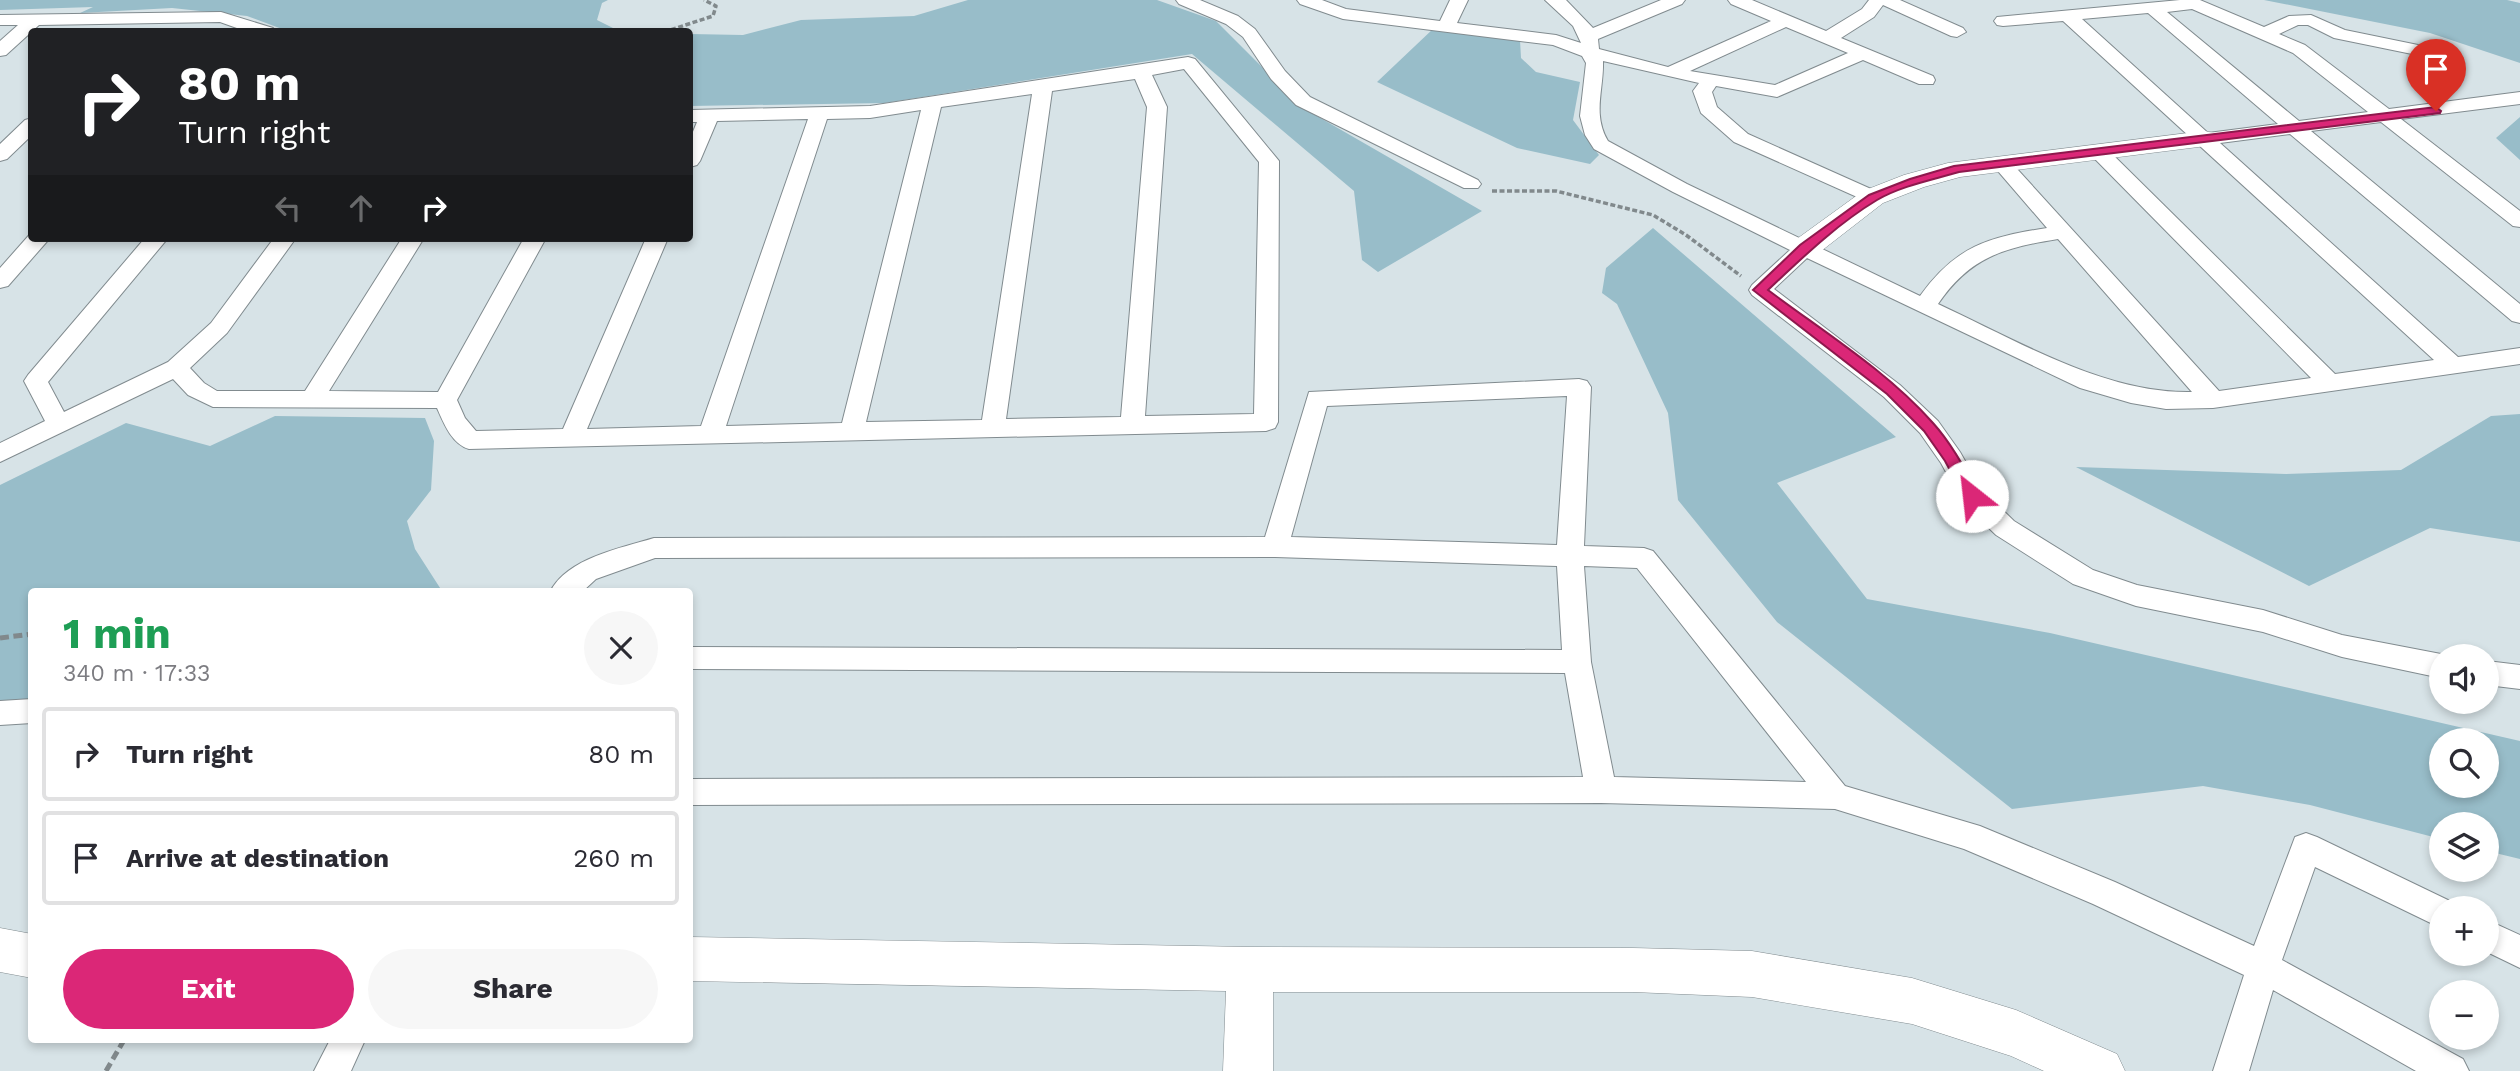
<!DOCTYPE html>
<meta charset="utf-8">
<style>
:root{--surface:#fff;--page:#f7f7f7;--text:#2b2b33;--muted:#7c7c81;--line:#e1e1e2;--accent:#db2777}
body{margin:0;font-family:"Work Sans",sans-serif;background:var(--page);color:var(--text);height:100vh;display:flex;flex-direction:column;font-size:26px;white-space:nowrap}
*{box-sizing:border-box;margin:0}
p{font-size:23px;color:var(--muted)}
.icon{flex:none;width:38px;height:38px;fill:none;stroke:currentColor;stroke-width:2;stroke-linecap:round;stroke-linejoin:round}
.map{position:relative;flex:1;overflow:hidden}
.drawer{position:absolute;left:28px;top:588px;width:665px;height:455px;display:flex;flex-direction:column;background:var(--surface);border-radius:7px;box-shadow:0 4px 10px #0003}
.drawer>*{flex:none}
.top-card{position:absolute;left:28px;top:28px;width:665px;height:214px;border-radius:7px;box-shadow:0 4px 10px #0003;background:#202124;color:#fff;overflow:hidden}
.controls{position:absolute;left:2429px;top:644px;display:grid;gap:14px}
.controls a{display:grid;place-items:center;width:70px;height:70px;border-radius:50%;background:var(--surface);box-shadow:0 4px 10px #0003;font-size:35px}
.pin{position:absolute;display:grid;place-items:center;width:60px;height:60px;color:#fff;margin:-72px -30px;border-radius:50% 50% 50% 0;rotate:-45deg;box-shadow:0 0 7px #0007}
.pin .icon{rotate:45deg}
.me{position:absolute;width:77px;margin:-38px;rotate:331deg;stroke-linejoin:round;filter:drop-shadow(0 0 5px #0008)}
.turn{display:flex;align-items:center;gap:24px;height:147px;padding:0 35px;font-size:32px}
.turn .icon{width:91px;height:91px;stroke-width:2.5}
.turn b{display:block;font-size:49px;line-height:60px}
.lanes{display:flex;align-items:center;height:66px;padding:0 35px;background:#0003;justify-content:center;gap:35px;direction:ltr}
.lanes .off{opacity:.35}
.round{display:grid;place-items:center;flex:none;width:74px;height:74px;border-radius:37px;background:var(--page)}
.headline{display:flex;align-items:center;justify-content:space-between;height:119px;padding:0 35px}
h1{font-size:42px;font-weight:700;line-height:52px;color:#1e9e55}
.action{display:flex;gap:14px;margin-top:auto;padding:14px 35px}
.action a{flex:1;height:80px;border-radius:42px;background:var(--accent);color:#fff;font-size:28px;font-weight:700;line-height:80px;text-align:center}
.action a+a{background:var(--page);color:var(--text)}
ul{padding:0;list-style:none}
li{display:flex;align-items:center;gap:21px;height:94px;margin:0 14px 10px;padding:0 21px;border:4px solid var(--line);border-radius:7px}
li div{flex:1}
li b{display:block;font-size:26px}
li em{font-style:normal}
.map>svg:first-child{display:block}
.green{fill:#98bdc9;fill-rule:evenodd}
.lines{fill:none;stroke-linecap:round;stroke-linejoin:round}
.street-casing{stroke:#818b8f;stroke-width:2}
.secondary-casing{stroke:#818b8f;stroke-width:1}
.path-far1{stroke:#81898c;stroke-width:3.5;stroke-dasharray:5 2.5;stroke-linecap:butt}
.path{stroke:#81898c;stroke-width:5;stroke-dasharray:9 4.5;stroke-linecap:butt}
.street{fill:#fff;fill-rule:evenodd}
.secondary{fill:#fff;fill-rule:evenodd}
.route{fill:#db2777;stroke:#8e194d;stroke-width:2}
</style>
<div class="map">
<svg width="2520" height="1071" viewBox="0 0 2520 1071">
<rect width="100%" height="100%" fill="#d7e3e7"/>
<path class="green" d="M0 0H608L602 3 597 20 619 31 290 32 247 16 172 8 80 13 93 7 0 10Z
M968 0H1157L1216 21 1303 108 1482 211 1378 272 1362 260 1354 191 1192 54 885 103 690 106V34L743 35 801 20 914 16Z
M2264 0H2507L2520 3V63L2430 33Z
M1434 28 1520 40 1521 58 1536 72 1580 82 1573 120 1599 155 1590 164 1517 148 1377 82Z
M2520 117V160L2496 138Z
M1653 228 1896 437 1777 483 1867 599 2050 633 2520 741V859L2487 851V824H2441V839L2310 805 2203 786 2012 809 1777 622 1678 500 1668 413 1617 304 1602 293 1606 268ZM2441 740H2487V786H2441Z
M2520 414V542L2430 528 2309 586 2076 467 2286 474 2401 470 2491 416Z
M275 416 425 418 434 441 431 490 407 521 415 549 442 591 32 592 31 707 0 709V485L126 423 210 446Z"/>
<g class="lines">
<defs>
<path id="street" d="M1176 0H1200L1238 16 1255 29 1285 71 1310 97 1478 180 1481 184 1478 188H1464L1296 105 1271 79 1243 37 1226 24 1179 4Z
M1297 0H1322L1346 9 1440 21 1450 0H1468L1457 23 1556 35 1581 43 1573 26 1545 0H1566L1593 28 1661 0H1685L1682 4 1598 39 1599 49 1668 67 1771 21 1731 4 1728 0H1752L1826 31 1862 9 1869 0H1900L1963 28 1966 32 1957 37 1951 36 1883 5 1874 17 1841 38 1933 76 1935 80 1933 84H1919L1863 60 1777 97 1716 86 1712 92 1717 107 1748 134 1880 193 1883 197 1880 201H1866L1734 142 1701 113 1693 91 1699 83 1603 61C1604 89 1592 114 1608 141L1687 184 1920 296C1956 246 1988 237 2047 228L1991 163 1994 159H2008L2219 391 2311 378 2091 155 2088 151 2091 147H2105L2335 374 2434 360 2063 21 2003 26 1997 25 1994 21 1997 17 2180 0H2200L2264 27 2289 16 2311 15 2345 30 2418 45 2421 49 2412 54 2334 38 2308 25H2298L2279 34 2305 45 2389 109 2520 92V104L2401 119 2520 211V227L2513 226 2381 122 2311 131 2520 304V323L2512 321 2290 134 2220 143 2458 357 2520 348V364L2213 408 2166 409 2131 403 2080 388 1807 258 1774 289 1900 385 1938 421 1960 452 1981 489 2014 521 2093 570 2137 585 2263 610 2342 635 2441 654 2446 656H2441V678L2342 657 2263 632 2136 606 2073 584 1996 535 1963 503 1941 463 1920 433 1884 397 1752 295 1749 290 1752 285 1790 250 1673 192 1594 149 1585 135 1580 116 1586 63 1582 56 1553 45 1343 19 1300 4ZM2192 9 2293 53 2368 112 2299 121 2167 12ZM2148 13 2278 124 2208 133 2082 19ZM1786 27 1848 53 1775 85 1690 71ZM2058 239 2192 392C2105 394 2016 340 1938 304 1970 257 2003 248 2058 239Z
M221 12 273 28 276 32H248L220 22 39 25 6 55 0 56V41L18 25H0V15Z
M1188 57 1195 59 1279 161 1278 422 1275 428 1266 431 469 449C452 444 444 424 437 408L213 407 188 395 173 379 0 462V443L45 421 24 381 28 375 145 238H168L48 382 64 412 168 362 211 323 274 238H296L227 333 190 368 204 383 217 391H305L402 238H424L329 391 438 392 524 238H546L457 400 465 418 476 431 563 429 646 238H668L587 429 701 426 808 119 717 121 700 161 697 165 690 167V139L697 122H690V110L870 106ZM1184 69 1259 162 1254 414 1145 416 1167 107 1152 75ZM1135 79 1147 107 1121 417 1006 419 1052 91ZM1032 94 982 420 866 422 941 107ZM921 110 842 423 726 426 827 119 870 118Z
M32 118V135L7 159 0 161V144L25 120Z
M31 233 32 238H50L8 286 0 288V268Z
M1579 379 1587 381 1591 387 1584 546 1644 548 1653 551 1845 786 1980 826 2115 882 2254 946 2295 837 2306 833 2317 837 2452 902 2455 908H2441V928L2315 867 2282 960 2463 1059 2469 1071H2416L2273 990 2249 1071H2213L2244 975 2093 904 1964 849 1835 809 1601 803 690 805V779L1583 777 1565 673 690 669V647L1562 650 1557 566 1275 557 655 558 596 579 582 592H550C567 558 621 548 654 538L1265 537 1309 392ZM1567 396 1557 545 1291 537 1327 406ZM1584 566 1637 568 1806 782 1614 777 1591 662Z
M2487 661 2520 665V689L2487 685Z
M32 699V723L0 725V701Z
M2487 920 2520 935V968L2487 952Z
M330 1040H365L351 1071H314Z"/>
<path id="secondary" d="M2204 131 2214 133 2218 139 2214 145 1960 177 1924 187 1883 203 1816 255 1805 257 1794 255 1790 248 1794 241 1863 191 1904 175 1948 163Z
M0 928 32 934V978L0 972Z
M690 937 1250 947 1633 948 1752 951 1912 978 2016 1010 2117 1054 2125 1071H2044L2011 1056 1912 1024 1752 997 1633 992H1273V1071H1223L1226 991 690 981Z"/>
</defs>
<use href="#street" class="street-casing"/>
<use href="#secondary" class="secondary-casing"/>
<path class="path-far1" d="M664 32 713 16 716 6 704 0
M1492 191H1556L1653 215 1686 235 1741 276"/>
<path class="path" d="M0 638 32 634
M106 1071 124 1040"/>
<use href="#street" class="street"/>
<use href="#secondary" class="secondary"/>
</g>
<path class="route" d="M2436 107 2441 111 2440 113 1959 172C1932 180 1901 186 1877 200 1837 224 1802 258 1768 290 1824 332 1887 371 1933 423 1952 444 1966 471 1980 496L1972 501 1966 500 1945 461 1924 431 1887 394 1753 290 1800 245 1869 195 1910 179 1954 166Z"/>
</svg>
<div class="controls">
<a><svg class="icon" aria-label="sound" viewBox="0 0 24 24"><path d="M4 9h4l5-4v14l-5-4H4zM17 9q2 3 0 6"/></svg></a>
<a><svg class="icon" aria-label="search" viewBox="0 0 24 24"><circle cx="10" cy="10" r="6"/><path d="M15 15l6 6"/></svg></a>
<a><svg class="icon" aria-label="layers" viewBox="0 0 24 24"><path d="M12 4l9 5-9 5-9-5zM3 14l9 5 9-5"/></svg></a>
<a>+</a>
<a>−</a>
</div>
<div class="pin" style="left:2436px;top:111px;background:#d93025"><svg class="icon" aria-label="arrive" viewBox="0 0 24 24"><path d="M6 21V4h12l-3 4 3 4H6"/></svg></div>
<svg class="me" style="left:1972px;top:496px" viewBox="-20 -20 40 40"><circle r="19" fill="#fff"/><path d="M0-13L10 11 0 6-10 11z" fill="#db2777"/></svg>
<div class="top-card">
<div class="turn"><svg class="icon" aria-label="right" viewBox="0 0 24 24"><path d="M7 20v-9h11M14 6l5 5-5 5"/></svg><div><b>80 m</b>Turn right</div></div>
<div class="lanes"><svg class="icon off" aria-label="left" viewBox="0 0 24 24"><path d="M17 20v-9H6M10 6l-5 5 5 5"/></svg><svg class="icon off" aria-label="ahead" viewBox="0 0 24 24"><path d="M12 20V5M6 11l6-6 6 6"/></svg><svg class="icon" aria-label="right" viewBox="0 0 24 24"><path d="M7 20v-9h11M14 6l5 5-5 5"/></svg></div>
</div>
<section class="drawer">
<div class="headline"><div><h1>1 min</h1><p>340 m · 17:33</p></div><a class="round"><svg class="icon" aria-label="close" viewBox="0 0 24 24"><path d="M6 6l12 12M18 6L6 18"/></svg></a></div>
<ul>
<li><svg class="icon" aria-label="right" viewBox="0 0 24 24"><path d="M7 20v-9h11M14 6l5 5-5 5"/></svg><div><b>Turn right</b></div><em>80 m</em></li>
<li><svg class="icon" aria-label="arrive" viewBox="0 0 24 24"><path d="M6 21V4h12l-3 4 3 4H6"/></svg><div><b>Arrive at destination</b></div><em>260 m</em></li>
</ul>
<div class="action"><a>Exit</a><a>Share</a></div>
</section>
</div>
